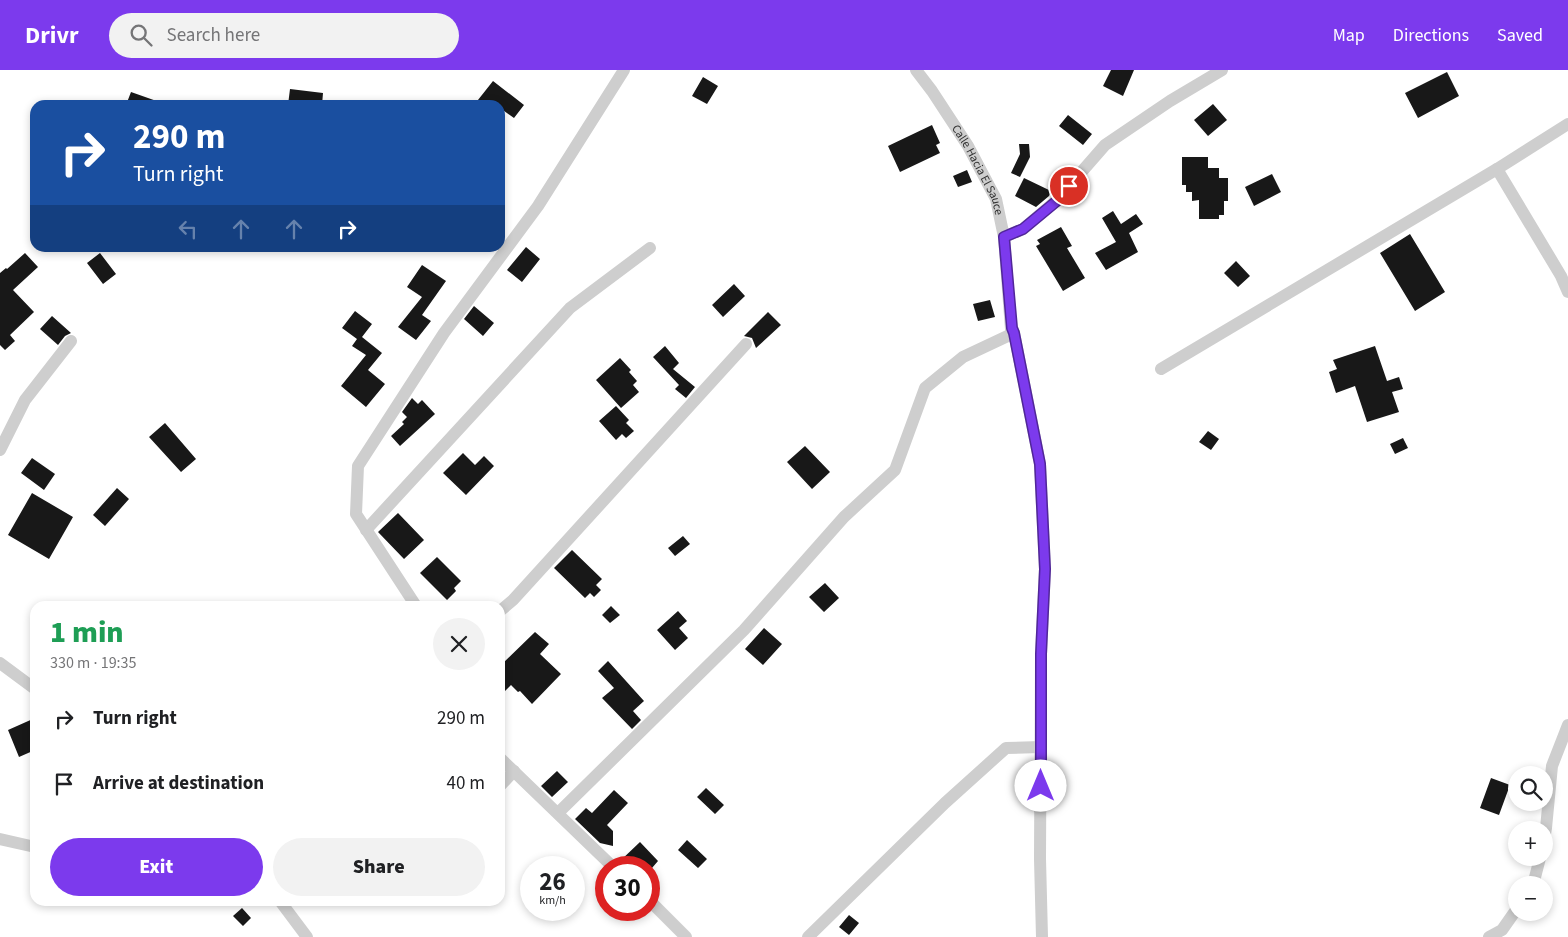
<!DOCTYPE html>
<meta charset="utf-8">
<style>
:root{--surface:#fff;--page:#f2f2f2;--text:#202124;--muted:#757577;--accent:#7c3aed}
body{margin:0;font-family:"Source Sans 3",sans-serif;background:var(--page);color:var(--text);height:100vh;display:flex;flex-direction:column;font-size:19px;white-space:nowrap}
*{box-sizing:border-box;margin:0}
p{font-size:16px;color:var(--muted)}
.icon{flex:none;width:28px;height:28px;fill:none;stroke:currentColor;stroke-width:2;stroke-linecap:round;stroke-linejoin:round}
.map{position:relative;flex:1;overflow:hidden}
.panel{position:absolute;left:30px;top:531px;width:475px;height:305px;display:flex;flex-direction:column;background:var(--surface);border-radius:15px;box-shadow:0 2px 8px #0003}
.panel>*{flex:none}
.hud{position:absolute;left:30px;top:30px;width:475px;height:152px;border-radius:15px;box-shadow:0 2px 8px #0003;background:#1a4fa0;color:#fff;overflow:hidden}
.fabs{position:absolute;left:1508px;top:696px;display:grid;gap:10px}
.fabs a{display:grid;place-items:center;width:45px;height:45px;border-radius:50%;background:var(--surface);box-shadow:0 2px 8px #0003;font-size:25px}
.speed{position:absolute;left:520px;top:786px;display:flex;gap:10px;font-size:25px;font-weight:700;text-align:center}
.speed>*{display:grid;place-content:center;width:65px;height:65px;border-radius:50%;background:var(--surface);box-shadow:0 2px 8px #0003;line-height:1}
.speed small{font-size:12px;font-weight:400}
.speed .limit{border:8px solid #d22;background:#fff;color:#111}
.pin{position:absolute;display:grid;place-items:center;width:42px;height:42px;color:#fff;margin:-21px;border:2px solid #fff;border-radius:50%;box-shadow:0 1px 5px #0007}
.me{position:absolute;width:55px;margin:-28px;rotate:0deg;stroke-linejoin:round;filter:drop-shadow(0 0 4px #0008)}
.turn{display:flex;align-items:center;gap:18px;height:105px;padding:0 20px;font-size:22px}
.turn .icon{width:65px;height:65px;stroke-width:2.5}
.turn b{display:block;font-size:35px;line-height:42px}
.lanes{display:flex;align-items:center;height:48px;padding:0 20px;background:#0003;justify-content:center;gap:25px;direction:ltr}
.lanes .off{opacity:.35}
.round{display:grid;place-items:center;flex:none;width:52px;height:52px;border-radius:26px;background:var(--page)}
.summary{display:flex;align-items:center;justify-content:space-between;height:85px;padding:0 20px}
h1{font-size:30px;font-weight:800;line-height:38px;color:#1e9e55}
.primary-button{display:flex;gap:10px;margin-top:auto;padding:10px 20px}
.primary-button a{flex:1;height:58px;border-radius:30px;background:var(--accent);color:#fff;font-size:20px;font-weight:800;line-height:58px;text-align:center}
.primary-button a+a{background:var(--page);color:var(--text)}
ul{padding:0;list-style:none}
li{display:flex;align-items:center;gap:15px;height:65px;padding:0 20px}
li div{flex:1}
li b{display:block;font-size:19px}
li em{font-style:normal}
header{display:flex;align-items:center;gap:30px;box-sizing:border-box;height:70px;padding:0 25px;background:var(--accent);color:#fff}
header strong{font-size:24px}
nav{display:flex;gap:28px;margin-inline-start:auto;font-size:18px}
.search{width:350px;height:45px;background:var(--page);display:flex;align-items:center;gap:12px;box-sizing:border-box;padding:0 18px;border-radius:28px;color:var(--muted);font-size:19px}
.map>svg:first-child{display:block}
.building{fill:#181818}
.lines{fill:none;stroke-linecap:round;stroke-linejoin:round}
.minor{stroke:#cecece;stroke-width:12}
.route-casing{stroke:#51269a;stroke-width:12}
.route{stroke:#7c3aed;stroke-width:9}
.labels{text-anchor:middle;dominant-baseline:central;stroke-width:5;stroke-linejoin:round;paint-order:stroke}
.street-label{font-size:12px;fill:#313131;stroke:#fff}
</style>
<header>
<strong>Drivr</strong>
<div class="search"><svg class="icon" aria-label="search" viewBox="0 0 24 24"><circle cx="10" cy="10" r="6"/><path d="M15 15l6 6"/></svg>Search here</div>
<nav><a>Map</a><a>Directions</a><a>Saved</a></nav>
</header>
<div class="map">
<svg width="1568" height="867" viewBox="0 0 1568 867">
<rect width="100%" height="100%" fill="#fff"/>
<path class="building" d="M1111 0H1134L1123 26 1103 16Z
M1447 2 1459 26 1418 48 1405 23Z
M703 7 718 16 707 34 692 26Z
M493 11 524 35 514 48 500 38V35H474Z
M290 19 323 23 322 35H288Z
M131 22 165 34 164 35H126Z
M1213 34 1227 50 1208 66 1194 50Z
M1068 45 1092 64 1083 75 1059 56Z
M932 55 940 73 936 75 940 83 900 102 888 76Z
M1019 74H1029L1030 87 1020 107 1011 103 1020 84Z
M1182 87H1208V98H1219V108H1228V131H1224V145H1219V149H1199V130L1192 131V122H1186V115H1182Z
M967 100 972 112 958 117 953 106Z
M1272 104 1281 122 1254 136 1245 117Z
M1024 108 1051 121 1049 126 1036 137 1015 126Z
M1113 141 1121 154 1136 144 1143 154 1129 163 1138 182 1106 200 1095 183 1116 172 1102 148Z
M1061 157 1072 176 1067 178 1085 208 1063 221 1036 176 1040 174 1037 170Z
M1410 164 1445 222 1415 241 1380 183Z
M526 177 540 189 522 212 507 200Z
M25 183 38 197 13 220 34 242 10 265 15 271 5 280 0 275V203L6 198 7 199Z
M100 183 116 204 103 214 87 193Z
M1236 191 1250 206 1238 217 1224 203Z
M422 195 446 211 422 245 431 251 416 270 398 257 422 227 407 217Z
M734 214 745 226 723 247 712 235Z
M990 230 995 247 978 251 973 234Z
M474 236 494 253 483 266 464 249Z
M355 241 372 254 362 267 382 283 368 300 385 314 366 337 341 316 366 285 352 276 357 269 342 258Z
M768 242 781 255 756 278 752 268 744 266Z
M52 246 71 263 65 266 58 275 40 259Z
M665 276 679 293 673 299 695 317 686 328 675 319 679 315 653 287Z
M1375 276 1387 311 1399 307 1403 319 1392 322 1399 342 1367 352 1355 316 1336 323 1329 302 1337 299 1333 290Z
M620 288 631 300 629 302 637 311 633 315 639 322 621 338 596 310Z
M412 328 418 334 422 330 435 344 400 376 391 366 404 354 402 352 407 347 402 342Z
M616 336 629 350 626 353 634 361 626 368 622 364 616 370 599 351Z
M165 353 196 389 181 402 149 367Z
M1208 361 1219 369 1211 380 1199 372Z
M1403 368 1408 378 1395 384 1390 374Z
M805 376 830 402 812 419 787 392Z
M463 383 475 395 484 386 494 396 466 425 443 403Z
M32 388 55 404 44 420 21 403Z
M117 418 129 429 105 456 93 445Z
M32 423 73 447 49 489 8 465Z
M398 443 424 470 404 489 378 462Z
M683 466 690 474 675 486 668 478Z
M572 480 602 509 596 515 601 520 594 527 590 523 585 528 554 498Z
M437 487 461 511 454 518 456 521 447 530 420 503Z
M825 513 839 528 824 542 809 527Z
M611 536 620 545 610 553 602 545Z
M678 541 687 551 679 558 688 568 675 580 657 560Z
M764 558 782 574 763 595 745 579Z
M535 562 549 574 540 584 561 604 532 634 520 621 518 622 511 615 500 626V596Z
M608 591 644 631 633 641 641 650 632 659 602 628 614 618 598 601Z
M35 648V680L19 687 8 660Z
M557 701 568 712 552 727 541 716Z
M1491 708 1510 715 1499 745 1480 738Z
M706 718 724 735 715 744 697 727Z
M614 720 628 733 607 755 613 761V776L600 773 575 749 586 738 592 743Z
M687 770 707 789 698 798 678 780Z
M640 772 658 791 652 798H622L619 792Z
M242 838 251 848 243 856 233 846Z
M849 845 859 853 849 865 839 857Z"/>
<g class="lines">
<g class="minor">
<path id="s1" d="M916 0 932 21 968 76 996 129 1004 167 1011 259 1014 263 1040 394 1045 499 1041 584 1040 789 1042 867"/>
<path d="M1497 99 1561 206 1568 222"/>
<path d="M1004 167 1023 159 1057 130 1105 75 1170 31 1222 0"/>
<path d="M1161 299 1497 99 1568 54"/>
<path d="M0 380 25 330 71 271"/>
<path d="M366 460 570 238 650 178"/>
<path d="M416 536 356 444 358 396 444 263 538 136 624 0"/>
<path d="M500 541 513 530 746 274"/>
<path d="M0 593 35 619"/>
<path d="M500 688 614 798"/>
<path d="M500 716 514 701"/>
<path d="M558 743 744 560 844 447 895 400 925 318 963 287 1014 263"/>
<path d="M0 769 35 777"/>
<path d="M1544 770 1546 758 1552 696 1568 655"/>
<path d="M1533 815 1540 788"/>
<path d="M649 830 686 867"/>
<path d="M280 831 307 867"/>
<path d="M808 867 945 733 1006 678 1041 677"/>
<path d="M1489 867 1502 860 1516 840"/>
</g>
</g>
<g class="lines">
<defs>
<path id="route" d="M1041 716V584L1045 499 1040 394 1014 263 1012 258 1004 167 1023 159 1058 130 1069 116"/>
</defs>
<use href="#route" class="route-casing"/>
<use href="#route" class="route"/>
</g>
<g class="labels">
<g class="street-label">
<text stroke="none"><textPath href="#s1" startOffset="118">Calle Hacia El Sauce</textPath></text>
</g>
</g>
</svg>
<div class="fabs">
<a><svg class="icon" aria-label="search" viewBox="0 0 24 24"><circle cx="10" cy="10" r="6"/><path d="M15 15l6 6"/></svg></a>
<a>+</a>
<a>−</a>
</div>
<div class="speed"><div>26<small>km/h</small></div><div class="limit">30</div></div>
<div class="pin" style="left:1069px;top:116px;background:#d93025"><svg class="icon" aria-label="arrive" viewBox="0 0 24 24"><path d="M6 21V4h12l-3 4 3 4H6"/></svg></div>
<svg class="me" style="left:1041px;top:716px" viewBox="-20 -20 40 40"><circle r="19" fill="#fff"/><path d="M0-13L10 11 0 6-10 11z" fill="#7c3aed"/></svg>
<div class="hud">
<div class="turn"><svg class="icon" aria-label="right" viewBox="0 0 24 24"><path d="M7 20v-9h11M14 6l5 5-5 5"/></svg><div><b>290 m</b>Turn right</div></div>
<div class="lanes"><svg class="icon off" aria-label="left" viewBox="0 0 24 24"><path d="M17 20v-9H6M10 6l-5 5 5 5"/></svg><svg class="icon off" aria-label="ahead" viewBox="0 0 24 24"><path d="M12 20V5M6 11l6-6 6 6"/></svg><svg class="icon off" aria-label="ahead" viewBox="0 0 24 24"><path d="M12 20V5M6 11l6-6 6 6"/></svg><svg class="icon" aria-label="right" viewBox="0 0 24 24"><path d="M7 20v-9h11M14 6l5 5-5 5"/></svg></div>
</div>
<section class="panel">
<div class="summary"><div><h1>1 min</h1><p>330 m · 19:35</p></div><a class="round"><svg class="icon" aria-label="close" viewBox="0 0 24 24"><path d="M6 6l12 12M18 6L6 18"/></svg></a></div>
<ul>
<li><svg class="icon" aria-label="right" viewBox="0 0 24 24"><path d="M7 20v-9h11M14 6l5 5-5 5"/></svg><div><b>Turn right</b></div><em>290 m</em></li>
<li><svg class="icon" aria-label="arrive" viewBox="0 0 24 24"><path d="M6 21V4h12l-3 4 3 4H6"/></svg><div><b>Arrive at destination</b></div><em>40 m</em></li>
</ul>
<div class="primary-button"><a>Exit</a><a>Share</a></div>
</section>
</div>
